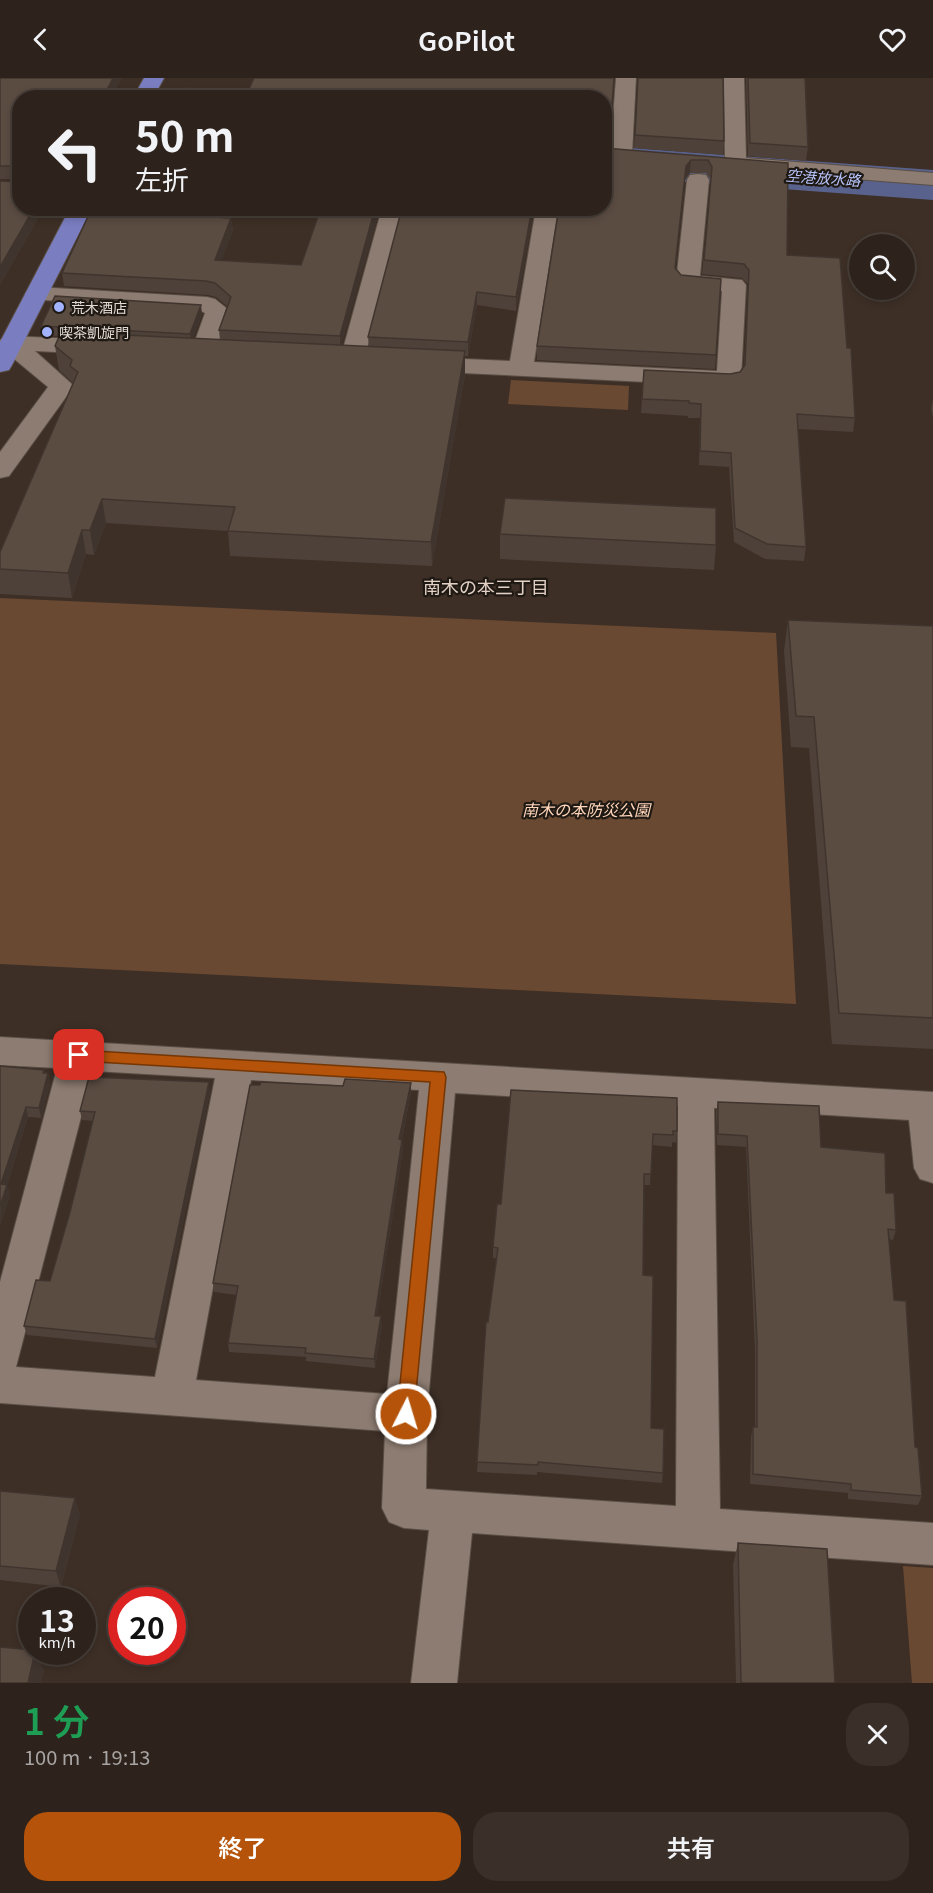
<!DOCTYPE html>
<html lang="ja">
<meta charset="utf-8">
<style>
:root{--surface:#2e231c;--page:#3a2f29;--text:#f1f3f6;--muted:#a7a4a3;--line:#49403b;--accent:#b45309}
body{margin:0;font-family:Georgia,"Noto Sans JP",serif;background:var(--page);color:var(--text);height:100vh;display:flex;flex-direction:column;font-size:22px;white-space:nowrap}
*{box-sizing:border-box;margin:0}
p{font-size:20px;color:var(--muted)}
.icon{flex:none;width:33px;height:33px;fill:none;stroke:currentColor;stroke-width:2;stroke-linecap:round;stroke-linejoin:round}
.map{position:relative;height:1605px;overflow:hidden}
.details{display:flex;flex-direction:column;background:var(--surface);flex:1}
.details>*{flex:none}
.hud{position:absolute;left:12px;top:12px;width:600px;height:126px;border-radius:24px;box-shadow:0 3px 9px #0003,0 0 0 2px var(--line);background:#2e231c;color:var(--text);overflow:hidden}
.controls{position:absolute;left:849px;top:156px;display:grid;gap:12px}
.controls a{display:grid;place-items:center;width:66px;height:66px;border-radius:50%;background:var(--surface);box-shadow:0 3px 9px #0003,0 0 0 2px var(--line);font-size:30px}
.speed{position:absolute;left:18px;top:1509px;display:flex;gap:12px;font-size:30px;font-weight:700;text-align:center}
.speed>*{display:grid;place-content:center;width:78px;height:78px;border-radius:50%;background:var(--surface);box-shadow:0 3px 9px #0003,0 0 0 2px var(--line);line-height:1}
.speed small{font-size:15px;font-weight:400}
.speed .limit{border:9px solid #d22;background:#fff;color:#111}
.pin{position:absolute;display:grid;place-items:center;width:51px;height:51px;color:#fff;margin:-26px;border-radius:12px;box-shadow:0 3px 9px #0006}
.me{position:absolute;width:66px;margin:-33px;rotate:5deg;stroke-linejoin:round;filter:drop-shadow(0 0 4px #0008)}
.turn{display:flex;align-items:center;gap:21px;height:126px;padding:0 24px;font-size:27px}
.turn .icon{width:78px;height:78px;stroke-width:2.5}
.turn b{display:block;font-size:42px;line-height:51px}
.round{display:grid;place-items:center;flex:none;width:63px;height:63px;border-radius:24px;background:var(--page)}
.head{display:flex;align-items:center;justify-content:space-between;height:102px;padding:0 24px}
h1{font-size:36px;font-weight:600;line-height:45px;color:#1e9e55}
.action{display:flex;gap:12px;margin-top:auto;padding:12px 24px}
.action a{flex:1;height:69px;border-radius:24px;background:var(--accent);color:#fff;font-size:24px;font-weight:600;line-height:69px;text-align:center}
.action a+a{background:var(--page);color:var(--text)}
header{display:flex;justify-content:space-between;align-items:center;height:78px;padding:0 24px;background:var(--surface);font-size:27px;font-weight:600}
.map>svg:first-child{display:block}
.green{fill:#6a4932}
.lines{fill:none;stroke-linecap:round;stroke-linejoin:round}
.river{fill:#59628d;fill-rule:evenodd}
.minor-casing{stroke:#594e45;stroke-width:2}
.major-casing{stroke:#594e45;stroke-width:2}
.minor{fill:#8d7c71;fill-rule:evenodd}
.major{fill:#7a7dc0;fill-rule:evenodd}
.wall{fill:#4e4139}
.shaded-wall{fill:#40352e}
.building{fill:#5b4c42;stroke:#40352e;stroke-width:1.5}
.route{fill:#b45309;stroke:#753606;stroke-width:1.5}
.poi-dot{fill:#a2b2fd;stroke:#1f1914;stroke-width:2}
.labels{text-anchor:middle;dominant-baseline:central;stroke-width:4.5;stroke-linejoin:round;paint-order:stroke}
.far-poi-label{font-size:14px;fill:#e3dad4;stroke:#1f1914;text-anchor:start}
.far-water-label{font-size:15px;font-style:italic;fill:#b7c4fb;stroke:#1f1914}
.park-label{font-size:16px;font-style:italic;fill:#ffd5b9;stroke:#1f1914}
.neighbourhood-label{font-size:18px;fill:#e2d0c4;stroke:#1f1914}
</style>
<header><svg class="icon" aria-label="back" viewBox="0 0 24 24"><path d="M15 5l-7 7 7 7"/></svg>GoPilot<svg class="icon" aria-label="heart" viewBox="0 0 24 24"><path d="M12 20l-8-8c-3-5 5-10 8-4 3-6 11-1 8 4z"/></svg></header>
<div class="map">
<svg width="933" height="1605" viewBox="0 0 933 1605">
<rect width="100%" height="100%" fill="#3d2f26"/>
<path class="green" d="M511 302 629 308 628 332 508 326Z
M0 520 776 555 796 926 0 886Z
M903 1488 933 1490V1605H912Z"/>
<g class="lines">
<path class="river" d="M604 68 933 92V122L604 98Z"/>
<defs>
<path id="minor" d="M616 0H636L632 77 628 81 621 83 614 81 610 77Z
M724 0H744L746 80 933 95V107L728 91 725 86Z
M698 96 706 97 709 102 700 198 742 202 746 207 741 301 738 306 729 308 420 293 411 291 408 286 411 281 420 279 510 283 536 130H558L534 284 717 293 722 213 680 209 676 204 687 102 690 97Z
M382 130H404L364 282 361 287 352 289 343 287 340 282Z
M37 209 207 219 215 221 230 233 215 274 212 279 203 281 194 279 191 274 205 235 201 233 29 221 25 216 29 211Z
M10 258 99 262 108 264 111 269 108 274 99 276 35 273 74 308 9 398 0 400V374L48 309 1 270 0 262Z
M0 959 933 1014V1105L920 1101 914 1090 909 1042 714 1030 720 1431 933 1445V1487L472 1455 457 1605H411L429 1452 404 1450 389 1444 382 1430 385 1353 0 1325V1204L57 990 0 987ZM93 993 215 1000 155 1299 16 1289ZM251 1002 419 1012 387 1316 196 1302ZM455 1015 678 1028 676 1428 426 1411 427 1336Z"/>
<path id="major" d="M144 0H164L153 20H133Z
M70 130H92L12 287 9 292 0 294V264Z"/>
</defs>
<use href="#minor" class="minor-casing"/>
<use href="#major" class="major-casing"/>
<use href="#minor" class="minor"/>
<use href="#major" class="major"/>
</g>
<path class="wall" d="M0 0H122L115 12 184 15 186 10 248 13 254 0H614L609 68H604V20H20V130H44L0 207V103L19 104V101H0Z
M638 0 724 63 723 77 634 70Z
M746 0H805L808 69 806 83 748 78Z
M604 70 788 85 787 177 847 270 855 340 853 354 798 351 806 469 804 483 765 481 734 464 729 389 699 387 700 340H688V338L641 335 644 292 730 296 740 294 744 289 748 206 742 200 702 196 711 102 706 95H690L685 102 675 190 716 277 715 291 537 282V268Z
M321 130H380L341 267 369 269 368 259 534 130 516 233 477 227 468 278H465V297L432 488 230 478 228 453 106 445 94 477 86 476 72 520 0 516V474L73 306 72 304 59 292 55 268 59 258 42 257 41 248 202 236 193 260 220 262 219 252 227 228 216 219 208 217 64 208 62 195 231 140 233 153 221 182 301 187Z
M933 321V340L931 331Z
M500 456 716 467 714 492 500 481Z
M788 542 933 548V971L832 966 809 670 791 669 784 573Z
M0 988 48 995 50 1006 41 1040 28 1039 7 1108 10 1117 0 1148Z
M411 1005V1014L402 1062 403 1071 377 1238 382 1247 375 1290 306 1283V1279L229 1274 228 1265 237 1217 214 1214 213 1205 343 1008Z
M511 1012 677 1053 676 1065 672 1064V1069L652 1067 650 1107H644L643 1197 651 1350 663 1395 662 1405 537 1394V1397L477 1394 488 1244 496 1180H493V1169L501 1126Z
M210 1014 157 1270 27 1257 24 1248 50 1203 70 1134 93 1043 82 1042 80 1033Z
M718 1024 821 1069 886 1115 896 1152 893 1162 889 1161 894 1222 922 1418 918 1427 848 1421V1415L750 1406 751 1359 753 1349H755V1273L746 1069 717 1067 716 1034Z
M0 1413 80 1436 61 1509 0 1502Z
M738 1465 835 1605H736L733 1487Z"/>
<path class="shaded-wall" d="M113 0H122L111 20 107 12Z
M614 0 609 68H604V55Z
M691 82 690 95 685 102 686 88Z
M34 130H44L0 207V189Z
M375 130H380L340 272V258Z
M532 130H534L516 233V219Z
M231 140 233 153 216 195 215 182Z
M477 214V227L468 278V264Z
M201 227 202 236 191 265 190 256Z
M465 273V297L432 488 431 464Z
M102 421 106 445 94 477 90 452Z
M82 452 86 476 72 520 68 495Z
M44 992 47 1000 48 995 50 1006 41 1040 39 1030Z
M209 1004 210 1014 157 1270 155 1261Z
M411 1005V1014L400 1071 399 1061Z
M26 1029 28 1039 7 1108 10 1117 0 1148 1 1106Z
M402 1062 403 1071 376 1246 375 1238Z
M381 1238 382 1247 375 1290 374 1281Z
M75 1420 80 1436 61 1509 56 1493Z
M35 1574H36L44 1593 41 1605H28Z"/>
<path class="building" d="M0 0H113L107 12 184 15 186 10 248 13 254 0H614L610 55H604V20H20V130H34L0 189V103L19 104V88H0Z
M638 0H723L724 63 635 57Z
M748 0H805L808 69 750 65Z
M604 70 788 85 787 177 840 180 847 270H851L855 340 797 336 806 469 767 466 735 450 731 375 700 373 701 326 689 325V323L642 321 644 292 730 296 740 294 745 287 749 192 744 186 704 182 712 89 708 82H691L686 88 675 190 681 197 721 201 716 277 537 268 559 130H604Z
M321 130H375L340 258 219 252 231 219 215 205 206 203 62 195 91 132 231 140 215 182 301 187Z
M402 130H532L516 219 477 214 468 264 368 259Z
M55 218 201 227 190 256 41 248Z
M61 254 465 273 431 464 228 453 235 429 102 421 90 452H82L68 495 0 491V474L78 294 70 288 72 282 55 268Z
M505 420 716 430V467L500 456Z
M788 542 933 548V940L839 935 814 639 796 638Z
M0 988 44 992 43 995H48L39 1030 26 1029 1 1106 7 1107 0 1128Z
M89 999 209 1004 155 1261 24 1248 36 1202 50 1203 70 1134 95 1034 80 1033Z
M345 1001 411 1005 399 1061 402 1062 375 1238H381L374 1281 305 1275 306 1270 228 1265 238 1208 213 1205 250 1007H260L261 1004 343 1008Z
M511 1012 677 1020V1053H673V1057L653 1056 651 1096H644L643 1197 653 1198 651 1350 664 1351 663 1395 538 1384V1387L477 1384 486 1244H488L498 1170 493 1169 497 1126H501Z
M718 1024 819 1028 821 1069 885 1075 886 1115H894L896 1152 888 1151 894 1222 906 1223 915 1369 918 1370 922 1418 851 1412V1406L753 1396V1349H757V1263L747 1058 718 1056Z
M0 1413 75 1420 56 1493 0 1488Z
M738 1465 827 1471 835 1605H741Z
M0 1569 32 1572V1574H35L28 1605H0Z"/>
<path class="route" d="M79 972 444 994 446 999 414 1336 412 1341 406 1343 400 1341 397 1336 430 1004 79 983 74 981 71 977 74 973Z"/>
<g class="poi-dot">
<circle cx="59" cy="229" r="6"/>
<circle cx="47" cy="254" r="6"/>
</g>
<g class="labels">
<g class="far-poi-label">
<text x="71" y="229">荒木酒店</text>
<text x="59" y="254">喫茶凱旋門</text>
</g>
<g class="far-water-label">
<text transform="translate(823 99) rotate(4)">空港放水路</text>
</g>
<g class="park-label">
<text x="586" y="731">南木の本防災公園</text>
</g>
<g class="neighbourhood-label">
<text x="486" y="508">南木の本三丁目</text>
</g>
</g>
</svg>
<div class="controls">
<a><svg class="icon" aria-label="search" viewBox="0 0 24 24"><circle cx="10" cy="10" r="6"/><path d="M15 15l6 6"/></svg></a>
</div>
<div class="speed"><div>13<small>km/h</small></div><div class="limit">20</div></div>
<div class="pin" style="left:79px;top:977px;background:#d93025"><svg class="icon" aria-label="arrive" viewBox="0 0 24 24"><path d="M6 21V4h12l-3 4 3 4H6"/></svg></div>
<svg class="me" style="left:406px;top:1336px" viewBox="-20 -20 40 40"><circle r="17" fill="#b45309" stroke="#fff" stroke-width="3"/><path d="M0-11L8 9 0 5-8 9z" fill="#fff"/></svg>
<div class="hud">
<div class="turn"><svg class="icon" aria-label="left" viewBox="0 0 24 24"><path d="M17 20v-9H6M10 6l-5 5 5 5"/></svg><div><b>50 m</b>左折</div></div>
</div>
</div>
<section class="details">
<div class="head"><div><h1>1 分</h1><p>100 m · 19:13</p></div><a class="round"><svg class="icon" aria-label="close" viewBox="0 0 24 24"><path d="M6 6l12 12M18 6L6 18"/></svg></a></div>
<div class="action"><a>終了</a><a>共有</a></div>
</section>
